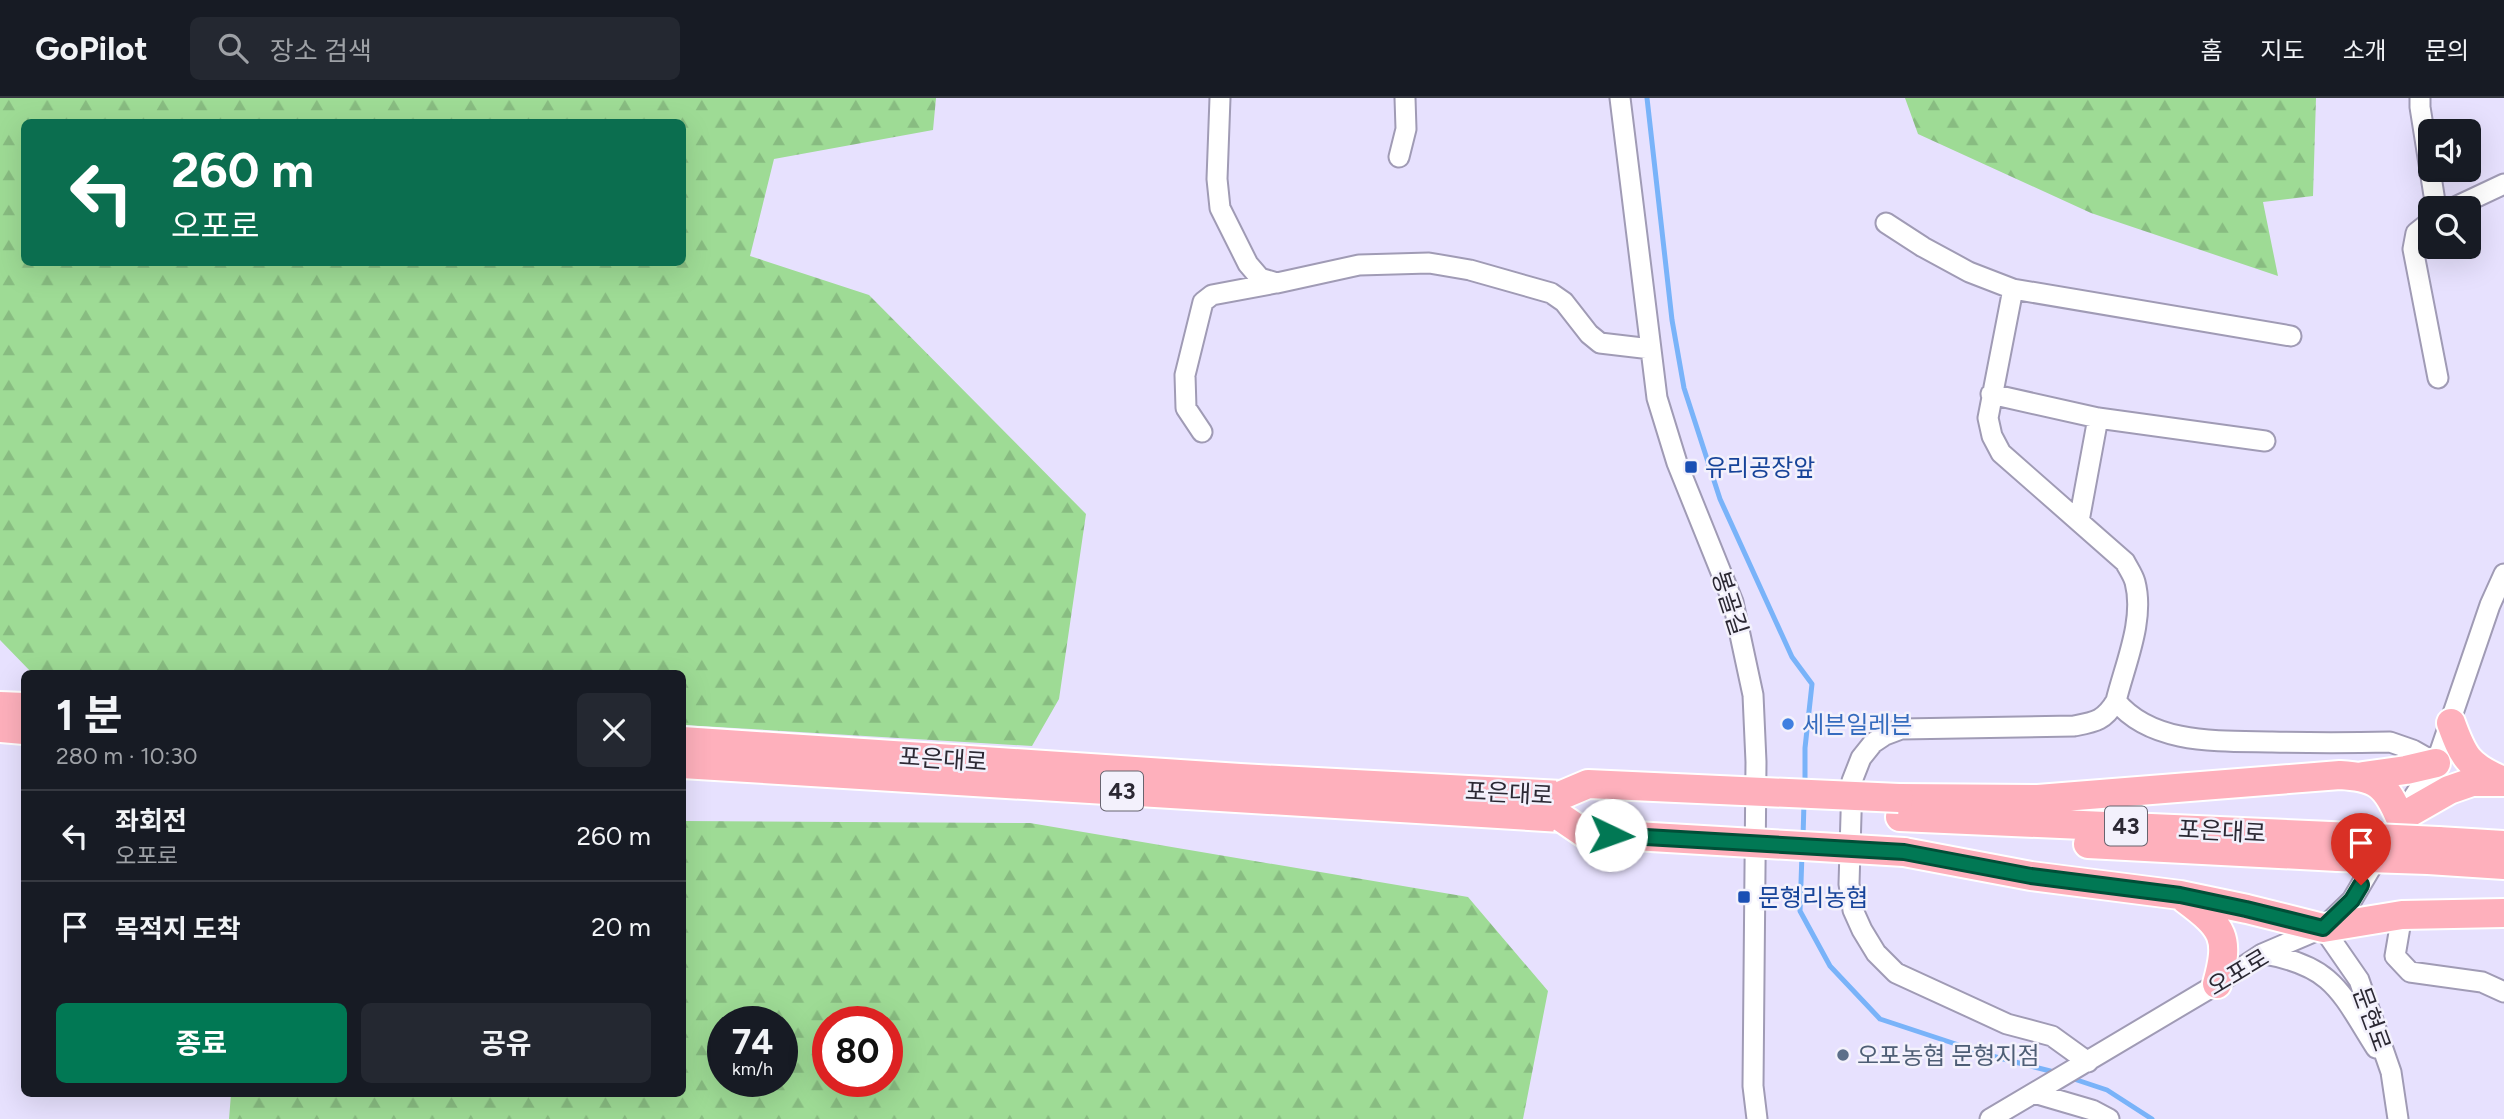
<!DOCTYPE html>
<html lang="ko">
<meta charset="utf-8">
<style>
:root{--surface:#171b24;--page:#242831;--text:#f1f3f6;--muted:#9ea1a6;--line:#363941;--accent:#017854}
body{margin:0;font-family:Figtree,"Noto Sans KR",sans-serif;background:var(--page);color:var(--text);height:100vh;display:flex;flex-direction:column;font-size:26px;white-space:nowrap}
*{box-sizing:border-box;margin:0}
p{font-size:23px;color:var(--muted)}
.icon{flex:none;width:38px;height:38px;fill:none;stroke:currentColor;stroke-width:2;stroke-linecap:round;stroke-linejoin:round}
.map{position:relative;flex:1;overflow:hidden}
.drawer{position:absolute;left:21px;top:572px;width:665px;height:427px;display:flex;flex-direction:column;background:var(--surface);border-radius:10px;box-shadow:0 7px 28px #0002}
.drawer>*{flex:none}
.hud{position:absolute;left:21px;top:21px;width:665px;height:147px;border-radius:10px;box-shadow:0 7px 28px #0002;background:#0b6e4f;color:#fff;overflow:hidden}
.fabs{position:absolute;left:2418px;top:21px;display:grid;gap:14px}
.fabs a{display:grid;place-items:center;width:63px;height:63px;border-radius:10px;background:var(--surface);box-shadow:0 7px 28px #0002;font-size:35px}
.speed{position:absolute;left:707px;top:908px;display:flex;gap:14px;font-size:35px;font-weight:700;text-align:center}
.speed>*{display:grid;place-content:center;width:91px;height:91px;border-radius:50%;background:var(--surface);box-shadow:0 7px 28px #0002;line-height:1}
.speed small{font-size:18px;font-weight:400}
.speed .limit{border:10px solid #d22;background:#fff;color:#111}
.pin{position:absolute;display:grid;place-items:center;width:60px;height:60px;color:#fff;margin:-72px -30px;border-radius:50% 50% 50% 0;rotate:-45deg;box-shadow:0 0 7px #0007}
.pin .icon{rotate:45deg}
.me{position:absolute;width:77px;margin:-38px;rotate:93deg;stroke-linejoin:round;filter:drop-shadow(0 0 5px #0008)}
.turn{display:flex;align-items:center;gap:24px;height:147px;padding:0 35px;font-size:32px}
.turn .icon{width:91px;height:91px;stroke-width:2.5}
.turn b{display:block;font-size:49px;line-height:60px}
.round{display:grid;place-items:center;flex:none;width:74px;height:74px;border-radius:10px;background:var(--page)}
.head{display:flex;align-items:center;justify-content:space-between;height:119px;padding:0 35px}
h1{font-size:42px;font-weight:700;line-height:52px}
.primary-button{display:flex;gap:14px;margin-top:auto;padding:14px 35px}
.primary-button a{flex:1;height:80px;border-radius:10px;background:var(--accent);color:#fff;font-size:28px;font-weight:700;line-height:80px;text-align:center}
.primary-button a+a{background:var(--page);color:var(--text)}
ul{padding:0;list-style:none}
li{display:flex;align-items:center;gap:21px;height:91px;padding:0 35px;border-top:2px solid var(--line)}
li div{flex:1}
li b{display:block;font-size:26px}
li em{font-style:normal}
header{display:flex;align-items:center;gap:42px;box-sizing:border-box;height:98px;padding:0 35px;background:var(--surface);border-bottom:2px solid var(--line)}
header strong{font-size:33px}
nav{display:flex;gap:38px;margin-inline-start:auto;font-size:24px}
.search{width:490px;height:63px;background:var(--page);display:flex;align-items:center;gap:18px;box-sizing:border-box;padding:0 24px;border-radius:10px;color:var(--muted);font-size:26px}
.map>svg:first-child{display:block}
.forest{fill:url(#forest-firs);fill-rule:evenodd}
.lines{fill:none;stroke-linecap:round;stroke-linejoin:round}
.stream{stroke:#79b3f9;stroke-width:5}
.minor-casing{stroke:#a09bb5;stroke-width:23}
.highway-casing{stroke:#fff;stroke-width:32}
.minor{stroke:#fff;stroke-width:19}
.highway{stroke:#feb0bc;stroke-width:28}
.highway-bridge-casing{stroke:#fff;stroke-width:32;stroke-linecap:butt}
.highway-bridge{stroke:#feb0bc;stroke-width:28}
.route-casing{stroke:#014e37;stroke-width:18}
.route{stroke:#017854;stroke-width:12}
.transit-dot{fill:#1a4fb4;stroke:#f3f1fc;stroke-width:2.5}
.shop-dot{fill:#3f7fe0;stroke:#f3f1fc;stroke-width:2.5}
.service-dot{fill:#5c6f8a;stroke:#f3f1fc;stroke-width:2.5}
.labels{text-anchor:middle;dominant-baseline:central;stroke-width:5;stroke-linejoin:round;paint-order:stroke}
.shield{fill:#f3f1fc;stroke:#67646f;stroke-width:2}
.shield-label{font-size:23px;font-weight:bold;fill:#2b2833}
.transit-label{font-size:24px;fill:#164399;stroke:#f3f1fc;text-anchor:start}
.street-label{font-size:24px;fill:#2b2833;stroke:#f3f1fc}
.shop-label{font-size:24px;fill:#366cbe;stroke:#f3f1fc;text-anchor:start}
.service-label{font-size:24px;fill:#4e5e75;stroke:#f3f1fc;text-anchor:start}
</style>
<header>
<strong>GoPilot</strong>
<div class="search"><svg class="icon" aria-label="search" viewBox="0 0 24 24"><circle cx="10" cy="10" r="6"/><path d="M15 15l6 6"/></svg>장소 검색</div>
<nav><a>홈</a><a>지도</a><a>소개</a><a>문의</a></nav>
</header>
<div class="map">
<svg width="2504" height="1021" viewBox="0 0 2504 1021">
<defs>
<pattern id="forest-firs" width="22" height="20" patternUnits="userSpaceOnUse" patternTransform="scale(1.75)"><rect width="22" height="20" fill="#9edb95"/><path d="M5 1l3.5 6h-7zM16 11l3.5 6h-7z" fill="#88bc81"/></pattern>
</defs>
<rect width="100%" height="100%" fill="#e7e1fe"/>
<path class="forest" d="M0 0H936L933 32 774 61 750 158 869 197 1086 416 1059 601 1032 648 683 627 682 576H33L0 542ZM24 24H682V164H24Z
M1905 0H2316L2313 98 2263 104 2278 178 2091 115 1918 36Z
M683 723 1030 725 1468 799 1548 893 1523 1021H229L231 996H682ZM723 924H782V984H723ZM828 924H887V984H828Z"/>
<g class="lines">
<path class="stream" d="M1647 0 1672 222 1684 290 1720 401 1792 559 1812 586 1805 650V687
M1803 740 1804 704
M1802 756 1800 813 1830 868 1880 921 1992 958 2058 975
M2071 980 2107 992 2152 1021"/>
<defs>
<path id="minor" d="M1220 0 1217 81 1220 110 1248 166 1260 180 1277 185 1359 167 1429 165 1470 172 1551 195 1564 204 1589 236 1600 245 1651 251
M1620 0 1657 300 1677 365 1733 504 1753 597 1756 664 1753 988 1757 1021
M2420 0V9L2436 110
M1399 59 1406 31 1405 0
M2453 110 2504 86
M2431 123 2416 135 2413 151 2438 280
M1886 125 1923 149 1969 174 2013 191 2291 238
M2013 191 1988 320 1992 338 2001 355 2125 464C2128 470 2133 477 2135 484 2145 522 2125 566 2116 603
M1991 296 2098 320 2265 343
M1202 334 1186 310 1185 277 1203 204 1212 197 1276 185
M2079 423 2098 320
M2403 715 2436 665 2490 507 2504 476
M2402 817 2395 858 2410 874 2482 884 2504 894
M2323 830 2359 882 2391 974 2398 1021
M2264 856C2334 868 2341 895 2376 950
M2088 964 2052 938 2007 926 1896 875 1876 855 1862 832 1853 812 1849 786 1852 683 1861 660 1873 645 1885 637 1901 631 2074 628C2095 624 2104 623 2116 603 2152 647 2220 643 2272 644 2311 645 2351 645 2390 644L2413 652 2436 665
M2034 995 2092 1012 2109 1021
M1990 1021 2217 886 2262 856 2323 830 2352 802 2381 753"/>
<path id="highway" d="M0 608 24 609
M2451 625C2463 658 2468 668 2501 682
M0 630 24 632
M682 643 1240 680 1562 697
M682 666 1562 720
M2363 678 2406 672 2436 665
M1899 700 2038 701 2340 677C2376 679 2386 686 2400 720L2449 692 2472 684H2504
M1900 719 2353 739
M2438 743 2504 747
M2088 746 2338 759
M1904 754 2031 778 2180 797 2247 811 2323 830 2402 817 2504 815
M2428 762 2504 767
M2185 801C2224 830 2230 839 2217 886"/>
</defs>
<use href="#minor" class="minor-casing"/>
<use href="#highway" class="highway-casing"/>
<use href="#minor" class="minor"/>
<use href="#highway" class="highway"/>
<defs>
<path id="highway-bridge" d="M1562 697 1588 686 1899 700
M1562 720 1584 735 1904 754
M2353 739 2438 743
M2338 759 2428 762"/>
</defs>
<use href="#highway-bridge" class="highway-bridge-casing"/>
<use href="#highway-bridge" class="highway-bridge"/>
</g>
<g class="lines">
<defs>
<path id="route" d="M1611 737 1904 754 2031 778 2180 797 2246 811 2323 830 2352 802 2361 787"/>
</defs>
<use href="#route" class="route-casing"/>
<use href="#route" class="route"/>
</g>
<g class="transit-dot">
<rect x="1684" y="362" width="14" height="14" rx="3.5"/>
<rect x="1737" y="792" width="14" height="14" rx="3.5"/>
</g>
<circle class="shop-dot" cx="1788" cy="626" r="7"/>
<circle class="service-dot" cx="1843" cy="957" r="7"/>
<g class="labels">
<g class="shield">
<rect x="1101" y="673.5" width="42" height="39" rx="5"/>
<rect x="2105" y="708.5" width="42" height="39" rx="5"/>
</g>
<g class="shield-label">
<text x="1122" y="693">43</text>
<text x="2126" y="728">43</text>
</g>
<g class="transit-label">
<text x="1705" y="369">유리공장앞</text>
<text x="1758" y="799">문형리농협</text>
</g>
<g class="street-label">
<text transform="translate(1730 505) rotate(72)">봉골길</text>
<text transform="translate(943 661) rotate(4)">포은대로</text>
<text transform="translate(1509 695) rotate(3)">포은대로</text>
<text transform="translate(2222 733) rotate(3)">포은대로</text>
<text transform="translate(2238 874) rotate(-31)">오포로</text>
<text transform="translate(2372 921) rotate(70)">문현로</text>
</g>
<g class="shop-label">
<text x="1802" y="626">세븐일레븐</text>
</g>
<g class="service-label">
<text x="1857" y="957">오포농협 문형지점</text>
</g>
</g>
</svg>
<div class="fabs">
<a><svg class="icon" aria-label="sound" viewBox="0 0 24 24"><path d="M4 9h4l5-4v14l-5-4H4zM17 9q2 3 0 6"/></svg></a>
<a><svg class="icon" aria-label="search" viewBox="0 0 24 24"><circle cx="10" cy="10" r="6"/><path d="M15 15l6 6"/></svg></a>
</div>
<div class="speed"><div>74<small>km/h</small></div><div class="limit">80</div></div>
<div class="pin" style="left:2361px;top:787px;background:#d93025"><svg class="icon" aria-label="arrive" viewBox="0 0 24 24"><path d="M6 21V4h12l-3 4 3 4H6"/></svg></div>
<svg class="me" style="left:1611px;top:737px" viewBox="-20 -20 40 40"><circle r="19" fill="#fff"/><path d="M0-13L10 11 0 6-10 11z" fill="#017854"/></svg>
<div class="hud">
<div class="turn"><svg class="icon" aria-label="left" viewBox="0 0 24 24"><path d="M17 20v-9H6M10 6l-5 5 5 5"/></svg><div><b>260 m</b>오포로</div></div>
</div>
<section class="drawer">
<div class="head"><div><h1>1 분</h1><p>280 m · 10:30</p></div><a class="round"><svg class="icon" aria-label="close" viewBox="0 0 24 24"><path d="M6 6l12 12M18 6L6 18"/></svg></a></div>
<ul>
<li><svg class="icon" aria-label="left" viewBox="0 0 24 24"><path d="M17 20v-9H6M10 6l-5 5 5 5"/></svg><div><b>좌회전</b><p>오포로</p></div><em>260 m</em></li>
<li><svg class="icon" aria-label="arrive" viewBox="0 0 24 24"><path d="M6 21V4h12l-3 4 3 4H6"/></svg><div><b>목적지 도착</b></div><em>20 m</em></li>
</ul>
<div class="primary-button"><a>종료</a><a>공유</a></div>
</section>
</div>
